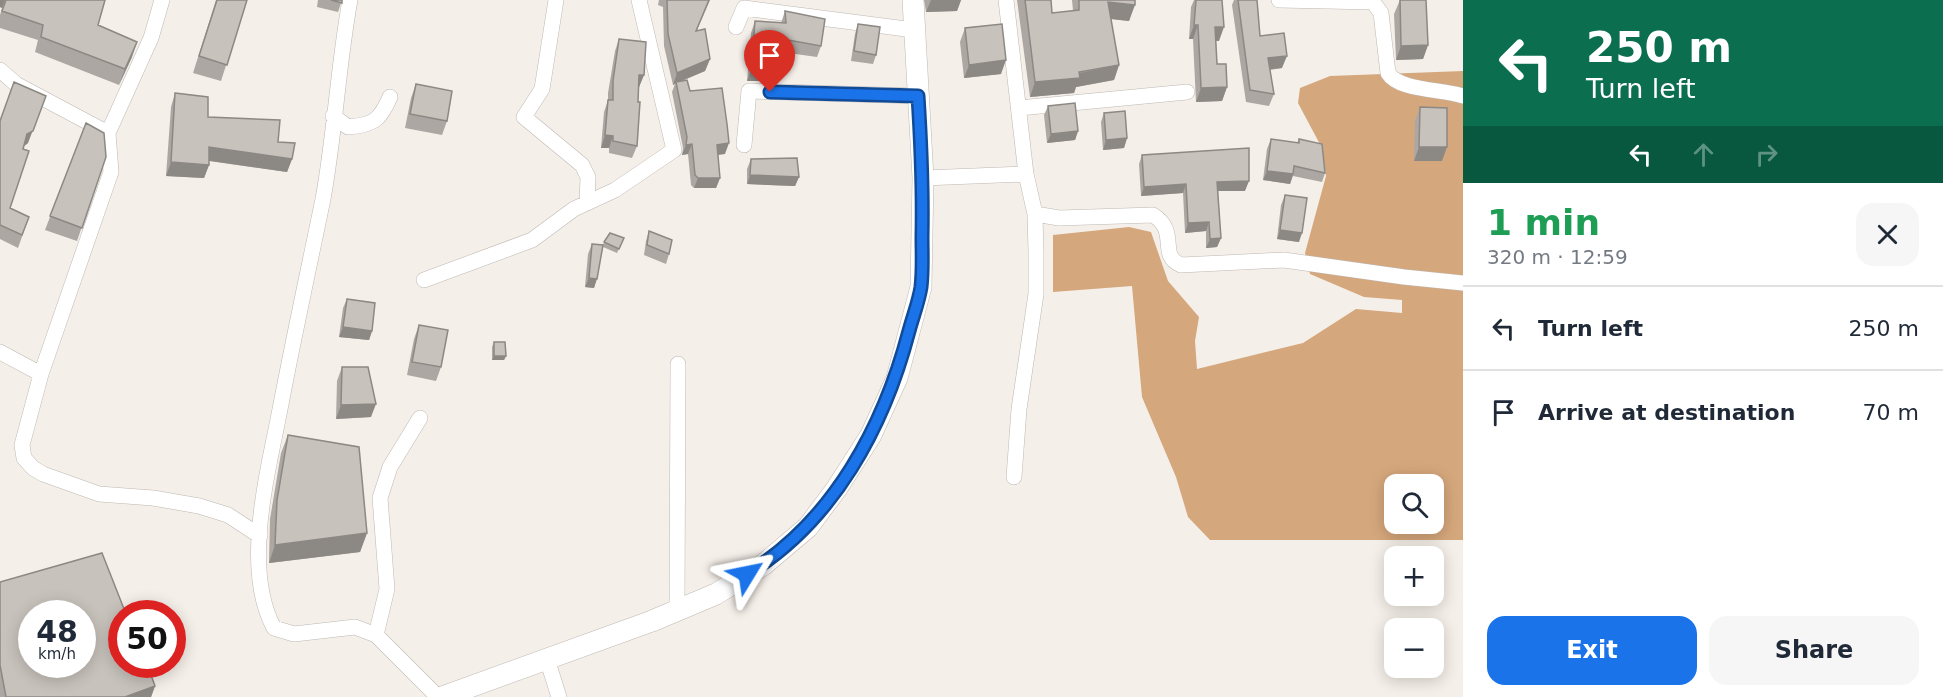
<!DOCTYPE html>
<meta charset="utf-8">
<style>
:root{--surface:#fff;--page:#f6f6f7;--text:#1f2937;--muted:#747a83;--line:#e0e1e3;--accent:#1a73e8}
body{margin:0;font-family:"DejaVu Sans",sans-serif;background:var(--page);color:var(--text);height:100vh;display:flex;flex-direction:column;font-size:22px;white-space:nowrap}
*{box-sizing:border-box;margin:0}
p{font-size:20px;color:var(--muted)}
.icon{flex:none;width:33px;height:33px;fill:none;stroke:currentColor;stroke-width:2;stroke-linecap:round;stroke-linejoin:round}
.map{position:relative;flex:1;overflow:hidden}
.sheet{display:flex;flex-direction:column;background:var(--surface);width:480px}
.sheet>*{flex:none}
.guide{background:#0b6e4f;color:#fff;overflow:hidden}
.fabs{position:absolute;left:1384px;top:474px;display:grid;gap:12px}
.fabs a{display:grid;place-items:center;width:60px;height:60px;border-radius:12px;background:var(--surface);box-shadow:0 3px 15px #0003;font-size:30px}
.speed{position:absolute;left:18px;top:600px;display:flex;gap:12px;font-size:30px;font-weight:700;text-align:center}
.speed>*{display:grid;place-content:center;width:78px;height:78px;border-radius:50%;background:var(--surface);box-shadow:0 3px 15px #0003;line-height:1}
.speed small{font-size:15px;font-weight:400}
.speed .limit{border:9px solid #d22;background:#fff;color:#111}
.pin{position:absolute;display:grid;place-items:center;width:51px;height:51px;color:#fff;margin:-62px -26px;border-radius:50% 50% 50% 0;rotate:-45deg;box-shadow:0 0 6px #0007}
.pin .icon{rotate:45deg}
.me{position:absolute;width:66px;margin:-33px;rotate:55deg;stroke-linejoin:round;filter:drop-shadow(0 0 4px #0008)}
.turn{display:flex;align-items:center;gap:21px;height:126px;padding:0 24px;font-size:27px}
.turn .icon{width:78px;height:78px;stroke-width:2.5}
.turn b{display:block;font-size:42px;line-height:51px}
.lanes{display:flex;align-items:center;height:57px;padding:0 24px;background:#0003;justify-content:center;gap:30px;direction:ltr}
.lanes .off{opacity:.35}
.round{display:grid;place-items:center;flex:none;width:63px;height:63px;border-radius:18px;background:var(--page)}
.head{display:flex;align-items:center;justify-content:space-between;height:102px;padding:0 24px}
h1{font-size:36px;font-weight:700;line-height:45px;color:#1e9e55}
.button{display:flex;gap:12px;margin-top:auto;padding:12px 24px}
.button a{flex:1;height:69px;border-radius:18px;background:var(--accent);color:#fff;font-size:24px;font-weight:700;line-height:69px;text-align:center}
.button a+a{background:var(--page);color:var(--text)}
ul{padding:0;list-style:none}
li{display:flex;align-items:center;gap:18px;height:84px;padding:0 24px;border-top:2px solid var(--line)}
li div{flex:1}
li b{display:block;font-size:22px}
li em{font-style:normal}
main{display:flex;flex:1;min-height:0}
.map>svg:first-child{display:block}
.forest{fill:#d5a77c;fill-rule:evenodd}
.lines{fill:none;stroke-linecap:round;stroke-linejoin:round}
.minor-casing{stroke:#beb8b3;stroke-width:16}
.secondary-casing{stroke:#beb8b3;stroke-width:22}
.minor{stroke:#fff;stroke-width:15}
.secondary{stroke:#fff;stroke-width:21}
.wall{fill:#aca7a2}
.shaded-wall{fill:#8c8884}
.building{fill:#c8c2bc;stroke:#8c8884;stroke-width:1.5;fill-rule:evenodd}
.route-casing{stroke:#114b97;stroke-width:15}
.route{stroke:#1a73e8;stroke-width:10}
</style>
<main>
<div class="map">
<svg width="1463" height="697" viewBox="0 0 1463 697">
<rect width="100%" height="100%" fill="#f5efe9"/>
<path class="forest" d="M1463 71V540H1210L1188 517 1176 477 1142 397 1132 286 1053 292V235L1129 227 1151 232 1168 281 1199 317 1195 341 1197 369 1303 343 1356 309 1402 313V300L1364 297 1310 274 1305 253 1326 176 1322 148 1298 103 1300 88 1330 76ZM1395 484H1434V524H1395Z"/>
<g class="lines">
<defs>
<path id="minor" d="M162 0 151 38 108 133 111 172 41 374 22 445 24 458 33 468 43 474 99 494 153 498 199 506 228 515 260 536
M350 0C338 66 335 133 323 199 309 267 294 336 281 404 269 469 241 567 274 628L294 634 355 627 376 635 438 697
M556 0 542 89 524 117 582 165 588 177 587 203
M1006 0 1026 174 1035 214 1036 252V294L1019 409 1014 477
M1279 0 1373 2 1381 13 1388 73C1399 91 1443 89 1463 96
M736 27 744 8 914 30
M0 70 16 84 108 133
M1019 108 1187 92
M333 116 348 127C374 125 380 120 390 97
M744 145 749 91 918 96
M923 178 1026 174
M1035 214 1059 218 1153 215C1180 232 1157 255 1181 265L1284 260 1404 277 1463 283
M424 280 532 240 574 209 615 190 674 150 639 0
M0 352 41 374
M677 610 678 364
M376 635 387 589 380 498 390 467 420 418
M547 659 559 697"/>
<path id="secondary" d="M442 697 652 621 716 594 763 565 808 527 837 488 871 435 897 378 921 287 923 178 913 0"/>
</defs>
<use href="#minor" class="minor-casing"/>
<use href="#secondary" class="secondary-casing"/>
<use href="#minor" class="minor"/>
<use href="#secondary" class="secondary"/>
</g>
<path class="wall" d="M0 0H105L98 25 132 57 119 85 35 52 38 40 0 28V15L2 8 0 7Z
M216 0H247L221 81 193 73Z
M318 0H342L338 12 317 7Z
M659 0H710L697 30 710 59 705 71 682 81 690 91 725 154 718 155 720 178 716 188H694L691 185 688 154 682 155 683 148 672 92 675 84 673 85 664 46 663 7 658 5Z
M924 0H961L957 11 926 12Z
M1017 0H1051L1052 13 1073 11 1072 0H1135L1129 21 1111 19 1119 65 1114 80 1076 87 1074 93 1030 97Z
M1194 0H1222L1219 41H1216L1217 64 1227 87 1222 101 1196 102 1193 39H1189L1191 7Z
M1234 0H1257L1260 36 1282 68 1270 70 1274 94 1269 106 1246 102 1232 5Z
M1400 0 1428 45 1423 59 1396 60 1394 14Z
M785 11 821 46 817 57 781 52 775 81H747L751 33 755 21 781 23Z
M858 24 876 55 873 64 851 61 855 34Z
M965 28 1001 74 964 78 960 42Z
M619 39 644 75 639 87H638L637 146 632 158 609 153V148H601L604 112 608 100V93L615 51Z
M416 84 447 121 442 135 405 128 411 98Z
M175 93 208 117 278 142 292 159 287 172 209 161V165L204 178 166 176 171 107Z
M1048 106 1078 131 1075 140 1047 143 1044 115Z
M1420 107 1442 161H1414L1415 121Z
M1104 113 1127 138 1124 148 1103 150 1101 122Z
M0 120 28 143 24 146 10 208 29 217 18 248 0 239Z
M86 123 106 157 77 241 45 230Z
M1271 139 1297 143 1299 139 1325 173 1322 182 1293 176 1290 184 1263 180 1267 149Z
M1142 155 1245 191H1218L1221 238 1217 247 1206 248V231L1185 233 1183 193 1141 196 1139 164Z
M751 159 799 177 795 186 747 184V169Z
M1285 195 1299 242 1277 239 1281 205Z
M649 231 669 254 666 264 644 255 646 241Z
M624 238 617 253 603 247 594 288 585 287 588 254 592 244 603 246 604 242Z
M347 299 372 331 369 340 339 337 343 308Z
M419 325 441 367 436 381 407 375 414 339Z
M494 342 506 356 504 360H492V347Z
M342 367 371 417 336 419 337 381Z
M288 435 367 533 360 552 269 563 270 519 281 453Z
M0 582 155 686 151 697H0Z"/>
<path class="shaded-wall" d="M0 0H5L2 8 0 7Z
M931 0H961L957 11 926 12Z
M1108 2 1135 5 1129 21 1103 18Z
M1194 25H1198L1193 39H1189Z
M1215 27H1224L1219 41 1210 40Z
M137 42 132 57 119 85 125 69Z
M1428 45 1423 59 1396 60 1401 46Z
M1287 56 1282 68 1264 70 1268 58Z
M710 59 705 71 676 83V82L675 84 673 85 677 73Z
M1006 60 1001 74 964 78 969 65Z
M1119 65 1114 80 1076 87 1074 93 1030 97 1035 82Z
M780 69 775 81H747L751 70Z
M639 75H644L639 87H634Z
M1227 87 1222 101 1196 102 1201 88Z
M46 96 28 143 23 147 27 134Z
M1078 131 1075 140 1047 143 1051 134Z
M605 135 613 136 609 148H601Z
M1127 138 1124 148 1103 150 1106 140Z
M729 143 725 154 713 155 717 145Z
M692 144 688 154 682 155 686 145Z
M209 147 292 159 287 172 204 160Z
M1419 147H1447L1442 161H1414Z
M171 162 209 165 204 178 166 176Z
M1267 171 1293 174 1290 184 1263 180Z
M750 175 799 177 795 186 747 184Z
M698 178H720L716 188H694Z
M1249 181 1245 191H1214L1217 182Z
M1186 184 1183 193 1141 196 1144 187Z
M1209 222 1206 231 1185 233 1188 223Z
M1280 230 1302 233 1299 242 1277 239Z
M1221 238 1217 247 1206 248 1210 239Z
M589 278 597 279 594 288 585 287Z
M343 327 372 331 369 340 339 337Z
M494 356H506L504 360H492Z
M376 404 371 417 336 419 341 405Z
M367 533 360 552 269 563 275 545Z
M155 686 151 697H125Z"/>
<path class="building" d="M6 0H105L98 25 137 42 125 69 41 37 43 25 2 11Z
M217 0H247L227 65 199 56Z
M331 0H342V3Z
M667 0H709L696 31 705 29 710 59 677 73 668 34Z
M1025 0H1051L1052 13 1079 10V0H1135V5L1108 2 1119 65 1079 72 1080 78 1035 82Z
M1196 0H1222L1224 27H1215L1217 64H1226L1227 87 1201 88 1198 25H1194Z
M1238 0H1257L1260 36 1284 33 1287 56 1268 58 1274 94 1250 90Z
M1400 0H1426L1428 45 1401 46Z
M785 11 825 19 821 46 782 39 780 69 751 70 755 21 786 23Z
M858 24 880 27 876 55 854 51Z
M1002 24 1006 60 969 65 965 28Z
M619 39 646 42 644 75H639L638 102H640L637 146 613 141V136L605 135 608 100H613V81Z
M687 80 690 91 722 88 727 124 729 143 717 145 720 178H698L695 175 692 144 686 145 687 137 676 82Z
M14 82 46 96 33 131 27 134 23 149 29 151 10 208 29 217 22 235 0 225V121Z
M416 84 452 91 447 121 410 114Z
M175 93 208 97V117L280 120 278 142 295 143 292 159 209 147V165L171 162Z
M1075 103 1078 131 1051 134 1048 106Z
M1420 107 1447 108V147H1419Z
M1125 111 1127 138 1106 140 1104 113Z
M86 123 104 133 106 157 82 228 50 216Z
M1271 139 1299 143V139L1322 144 1325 173 1294 166 1293 174 1267 171Z
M1249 148V181L1217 182 1221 238 1210 239 1209 222 1188 223 1186 184 1144 187 1142 155Z
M797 158 799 177 750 175 751 159Z
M1285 195 1307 198 1302 233 1280 230Z
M649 231 672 240 669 254 647 245Z
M610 233 624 238 619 249 604 242Z
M592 244 603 245 597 279 589 278Z
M347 299 375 303 372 331 343 327Z
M419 325 448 330 441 367 412 362Z
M494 342H505L506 356H494Z
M342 367H368L376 404 341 405Z
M288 435 359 447 367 533 275 545 277 500Z
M102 553 126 614H122V664H147L155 686 125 697H6L0 665V582ZM32 614H82V664H32Z"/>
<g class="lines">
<defs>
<path id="route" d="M747 574C834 521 884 426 909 331 913 316 919 301 921 287 923 270 922 253 922 237 923 189 921 143 918 96L770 92"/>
</defs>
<use href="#route" class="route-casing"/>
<use href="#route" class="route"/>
</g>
</svg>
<div class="fabs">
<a><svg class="icon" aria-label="search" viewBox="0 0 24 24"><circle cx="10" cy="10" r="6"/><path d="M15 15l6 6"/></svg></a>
<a>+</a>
<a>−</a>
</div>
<div class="speed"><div>48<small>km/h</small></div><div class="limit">50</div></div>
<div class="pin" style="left:770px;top:92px;background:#d93025"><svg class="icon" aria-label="arrive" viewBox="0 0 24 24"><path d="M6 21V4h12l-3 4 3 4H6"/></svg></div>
<svg class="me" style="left:747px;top:574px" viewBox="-20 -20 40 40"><path d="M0-17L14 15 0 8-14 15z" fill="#1a73e8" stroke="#fff" stroke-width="4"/></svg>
</div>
<section class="sheet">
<div class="guide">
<div class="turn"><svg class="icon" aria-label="left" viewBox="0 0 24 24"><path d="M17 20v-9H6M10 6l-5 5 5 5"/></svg><div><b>250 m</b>Turn left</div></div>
<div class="lanes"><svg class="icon" aria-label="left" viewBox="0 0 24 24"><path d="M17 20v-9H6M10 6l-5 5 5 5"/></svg><svg class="icon off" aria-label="ahead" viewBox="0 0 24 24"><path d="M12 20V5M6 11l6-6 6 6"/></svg><svg class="icon off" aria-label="right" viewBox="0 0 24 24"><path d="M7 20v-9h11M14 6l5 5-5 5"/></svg></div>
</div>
<div class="head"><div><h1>1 min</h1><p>320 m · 12:59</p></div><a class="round"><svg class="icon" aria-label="close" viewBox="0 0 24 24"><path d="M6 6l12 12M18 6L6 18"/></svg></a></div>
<ul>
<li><svg class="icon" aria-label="left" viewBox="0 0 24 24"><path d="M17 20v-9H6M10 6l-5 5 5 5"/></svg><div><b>Turn left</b></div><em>250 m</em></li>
<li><svg class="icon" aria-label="arrive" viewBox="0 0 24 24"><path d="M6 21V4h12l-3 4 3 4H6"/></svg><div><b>Arrive at destination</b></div><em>70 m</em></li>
</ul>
<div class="button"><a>Exit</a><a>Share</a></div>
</section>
</main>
